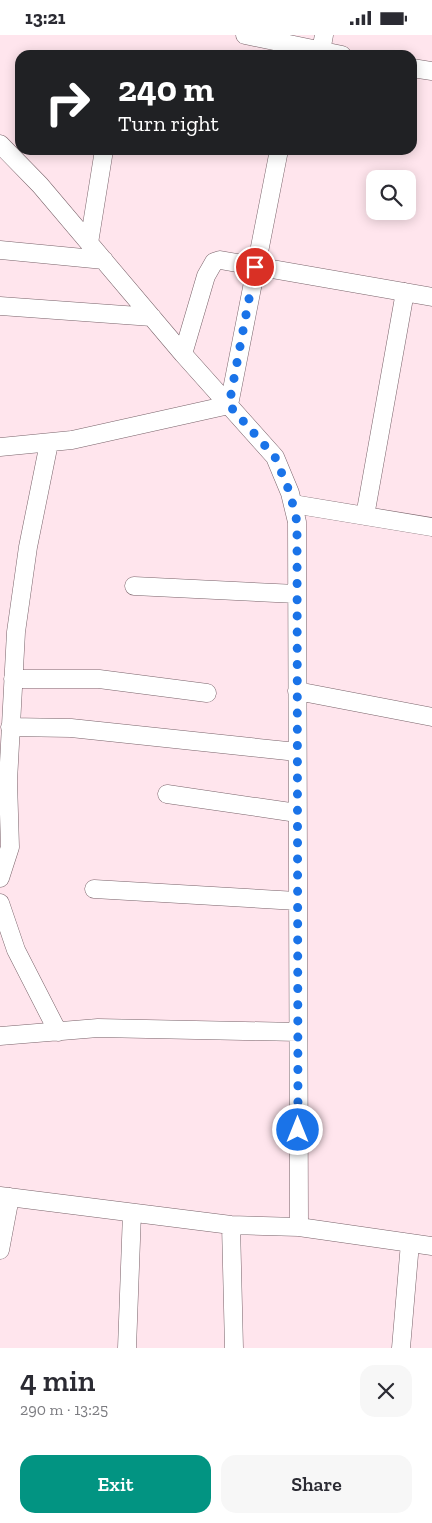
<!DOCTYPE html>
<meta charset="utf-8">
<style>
:root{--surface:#fff;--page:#f7f7f7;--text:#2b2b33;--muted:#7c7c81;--accent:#029482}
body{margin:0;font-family:"Zilla Slab",serif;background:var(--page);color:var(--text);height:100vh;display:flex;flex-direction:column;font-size:19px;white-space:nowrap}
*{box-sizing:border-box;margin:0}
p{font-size:16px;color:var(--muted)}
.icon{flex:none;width:28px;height:28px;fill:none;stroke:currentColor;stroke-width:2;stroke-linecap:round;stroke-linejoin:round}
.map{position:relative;height:1313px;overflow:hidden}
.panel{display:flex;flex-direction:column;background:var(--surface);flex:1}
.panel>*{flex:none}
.banner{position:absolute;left:15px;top:15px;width:402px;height:105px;border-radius:15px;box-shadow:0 2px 12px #0003;background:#202124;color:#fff;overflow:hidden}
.tools{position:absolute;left:366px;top:135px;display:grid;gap:10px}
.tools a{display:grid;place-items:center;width:50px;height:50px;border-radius:10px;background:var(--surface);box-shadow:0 2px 12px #0003;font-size:25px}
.pin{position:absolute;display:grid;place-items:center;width:42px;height:42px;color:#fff;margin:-21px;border:2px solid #fff;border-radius:50%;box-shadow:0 1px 5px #0007}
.me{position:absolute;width:55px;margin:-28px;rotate:0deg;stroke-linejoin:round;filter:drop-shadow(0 0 4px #0008)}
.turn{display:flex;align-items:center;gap:18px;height:105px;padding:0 20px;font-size:22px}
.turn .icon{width:65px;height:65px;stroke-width:2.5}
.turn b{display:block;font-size:35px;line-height:42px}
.round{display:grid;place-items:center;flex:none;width:52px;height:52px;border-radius:15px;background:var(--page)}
.overview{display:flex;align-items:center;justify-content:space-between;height:85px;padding:0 20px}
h1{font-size:30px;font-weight:600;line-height:38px}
.primary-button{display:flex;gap:10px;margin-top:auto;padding:10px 20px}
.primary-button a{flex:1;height:58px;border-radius:15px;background:var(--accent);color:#fff;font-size:20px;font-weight:600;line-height:58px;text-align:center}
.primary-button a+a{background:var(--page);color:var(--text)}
.status{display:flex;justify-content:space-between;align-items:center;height:35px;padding:0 25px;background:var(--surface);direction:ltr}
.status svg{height:14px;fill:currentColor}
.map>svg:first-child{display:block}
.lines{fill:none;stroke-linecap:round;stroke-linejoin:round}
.minor-casing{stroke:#79636a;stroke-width:19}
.minor{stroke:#fff;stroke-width:18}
.route{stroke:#1a73e8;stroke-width:9;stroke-dasharray:0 16.2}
</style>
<div class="status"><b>13:21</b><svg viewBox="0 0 49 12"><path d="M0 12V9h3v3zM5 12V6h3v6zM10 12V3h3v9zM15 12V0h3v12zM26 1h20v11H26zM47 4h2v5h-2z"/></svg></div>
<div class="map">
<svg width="432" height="1313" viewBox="0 0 432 1313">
<rect width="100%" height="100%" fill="#ffe5ed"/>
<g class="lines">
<defs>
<path id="minor" d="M245 0 342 20
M321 16 324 0
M412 33 432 36
M0 109 40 150 183 319 275 422 290 458 297 487 299 1192
M89 208 104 115
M0 215 104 225
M0 271 152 282
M183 319 206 241 214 227 220 225 432 262
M0 412 72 405 229 370 279 115
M293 469 432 492
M365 481 405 257
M134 551 297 559
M13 644H99L207 658
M297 656 432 682
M10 692 71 693 297 717
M167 759 297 778
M0 843 10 812 8 746 16 597 28 512 49 408
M94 854 297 866
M0 868 16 915 58 997
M0 1001 98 993 298 997
M0 1161 231 1190 299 1192 432 1211
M231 1190 234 1313
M0 1215 10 1162
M127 1313 132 1178
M401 1313 410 1208"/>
</defs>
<use href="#minor" class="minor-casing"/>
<use href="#minor" class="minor"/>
</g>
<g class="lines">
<path class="route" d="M255 232 229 370 275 422 290 458 297 487 298 1095"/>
</g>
</svg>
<div class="tools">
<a><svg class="icon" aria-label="search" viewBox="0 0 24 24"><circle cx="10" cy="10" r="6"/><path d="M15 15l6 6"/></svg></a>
</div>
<div class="pin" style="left:255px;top:232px;background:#d93025"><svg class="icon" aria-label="arrive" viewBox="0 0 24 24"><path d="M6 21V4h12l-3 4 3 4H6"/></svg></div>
<svg class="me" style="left:298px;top:1095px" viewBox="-20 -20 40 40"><circle r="17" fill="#1a73e8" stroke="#fff" stroke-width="3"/><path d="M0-11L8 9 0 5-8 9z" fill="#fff"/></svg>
<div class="banner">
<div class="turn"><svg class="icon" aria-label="right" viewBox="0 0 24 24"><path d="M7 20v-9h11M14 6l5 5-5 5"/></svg><div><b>240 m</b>Turn right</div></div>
</div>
</div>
<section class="panel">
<div class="overview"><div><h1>4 min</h1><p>290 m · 13:25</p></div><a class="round"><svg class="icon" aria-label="close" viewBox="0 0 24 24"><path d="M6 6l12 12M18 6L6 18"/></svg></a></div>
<div class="primary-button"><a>Exit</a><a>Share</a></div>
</section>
